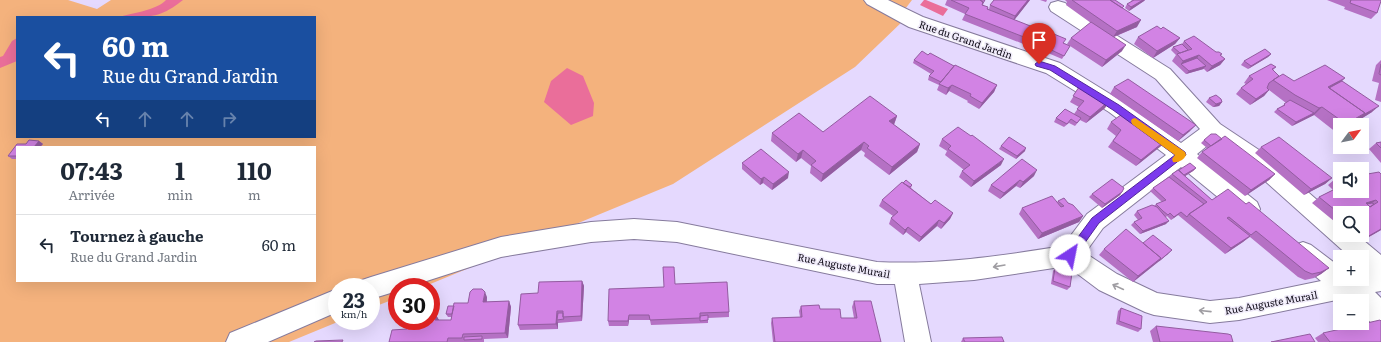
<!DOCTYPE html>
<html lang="fr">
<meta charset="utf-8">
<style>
:root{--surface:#fff;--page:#f6f6f7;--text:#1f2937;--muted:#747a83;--line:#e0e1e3}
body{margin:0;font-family:Literata,serif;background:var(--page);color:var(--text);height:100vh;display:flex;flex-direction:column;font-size:15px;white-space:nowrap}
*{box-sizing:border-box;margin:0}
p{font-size:13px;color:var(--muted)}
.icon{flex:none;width:22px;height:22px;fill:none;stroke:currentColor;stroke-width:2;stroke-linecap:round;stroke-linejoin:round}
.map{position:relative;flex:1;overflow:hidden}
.drawer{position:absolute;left:16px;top:146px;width:300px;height:136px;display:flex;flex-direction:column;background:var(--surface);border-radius:0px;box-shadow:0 4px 16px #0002}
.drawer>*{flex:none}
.banner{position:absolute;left:16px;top:16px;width:300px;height:122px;border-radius:0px;box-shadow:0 4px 16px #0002;background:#1a4fa0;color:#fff;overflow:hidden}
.needle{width:26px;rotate:58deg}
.tools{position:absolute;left:1333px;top:118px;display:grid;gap:8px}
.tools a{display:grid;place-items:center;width:36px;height:36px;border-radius:0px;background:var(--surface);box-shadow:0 4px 16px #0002;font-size:20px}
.speed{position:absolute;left:328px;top:278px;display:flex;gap:8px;font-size:20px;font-weight:700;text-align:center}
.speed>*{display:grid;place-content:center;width:52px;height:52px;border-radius:50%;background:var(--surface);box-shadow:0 4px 16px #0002;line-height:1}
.speed small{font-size:10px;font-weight:400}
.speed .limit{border:6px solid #d22;background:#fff;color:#111}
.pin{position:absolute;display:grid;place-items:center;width:34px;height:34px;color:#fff;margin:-41px -17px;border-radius:50% 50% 50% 0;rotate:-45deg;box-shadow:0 0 4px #0007}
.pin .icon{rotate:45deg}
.me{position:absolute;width:44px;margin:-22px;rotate:34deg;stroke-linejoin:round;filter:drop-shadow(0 0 3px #0008)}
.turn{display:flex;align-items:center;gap:14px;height:84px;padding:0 20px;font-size:18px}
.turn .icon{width:52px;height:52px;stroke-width:2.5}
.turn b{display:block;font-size:28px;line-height:34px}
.lanes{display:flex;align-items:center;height:38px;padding:0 20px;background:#0003;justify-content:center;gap:20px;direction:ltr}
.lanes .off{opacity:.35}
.eta{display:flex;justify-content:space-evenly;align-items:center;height:68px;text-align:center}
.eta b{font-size:24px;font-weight:700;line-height:28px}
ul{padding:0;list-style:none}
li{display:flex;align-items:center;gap:12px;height:60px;padding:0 20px;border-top:1px solid var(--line)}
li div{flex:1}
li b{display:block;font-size:15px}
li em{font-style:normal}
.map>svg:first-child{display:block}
.green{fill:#f4b27d;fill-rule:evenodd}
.water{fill:#ea6e9a}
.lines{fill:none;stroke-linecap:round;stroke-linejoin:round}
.minor-casing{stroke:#867b9d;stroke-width:2}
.minor{fill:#fff;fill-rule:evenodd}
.wall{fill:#b571c4}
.shaded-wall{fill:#935ca0}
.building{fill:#d283e4;stroke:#935ca0;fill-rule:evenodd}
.oneway{stroke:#9f9da2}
.route{fill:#7c3aed;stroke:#51269a}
.slow{fill:#f59e0b}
.labels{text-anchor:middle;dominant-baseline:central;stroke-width:3;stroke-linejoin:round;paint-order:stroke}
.street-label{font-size:10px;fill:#0f0b17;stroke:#efeaf9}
</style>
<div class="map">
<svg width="1381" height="342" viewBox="0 0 1381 342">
<rect width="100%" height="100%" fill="#e5d9fe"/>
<path class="green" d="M0 0H68L97 9 111 0H912L899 17 904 20 855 67 673 184 423 287H397V298L371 308V287H337V321H340L289 342H0ZM17 17H315V137H17ZM17 147H315V281H17Z"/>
<path class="water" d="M166 0H183C159 19 149 17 119 17 133 13 157 10 166 0Z
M924 0H926L948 9 943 16 920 5Z
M17 38V61L0 68V57L3 56 12 41Z
M567 68 583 76 594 103 593 116 571 125 544 102 551 81Z"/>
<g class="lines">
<defs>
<path id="minor" d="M864 0H888L923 17 1060 63 1123 102 1181 143 1200 129 1156 79 1051 11 1049 7 1051 3 1058 1 1065 3 1170 69 1220 124 1262 152 1340 220V235H1357L1381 255V291L1375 292 1381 298V327L1372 324 1362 313V301H1351L1346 298 1239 320 1210 323 1154 315 1145 312 1099 290 1067 266 974 280 919 284 931 342H905L895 284H877L677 242 634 239 591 242 501 257 408 287H397V291L371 299V287H359L362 280 371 277 501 237 591 222 634 219 677 222 877 262C940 265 1001 256 1063 246L1087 214 1166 155 1109 112 1046 73 909 27 867 4ZM1213 141 1246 164 1350 257H1362V268L1366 272 1362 273V279H1340V267L1311 245 1303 242 1295 245 1291 252 1295 259 1321 281 1239 298 1210 301 1157 293 1117 274 1085 253 1103 228 1181 167 1241 216 1249 218 1257 216 1260 209 1257 202 1197 154Z
M337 289V312L268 342H226L230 333Z"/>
</defs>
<use href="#minor" class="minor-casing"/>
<use href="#minor" class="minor"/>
</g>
<path class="wall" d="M947 0H985L983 5 989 9 990 5 994 0H1030L1014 20 1070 46 1062 59 1027 44 1026 45 962 20 965 14 945 5Z
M1040 0H1047L1046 2Z
M1065 0H1115L1123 8 1137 27 1114 37 1122 51 1102 67 1067 44 1071 38 1091 23 1066 5 1067 2Z
M1131 0H1145L1144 1 1129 11 1125 8 1127 4 1132 1Z
M1327 0H1381L1377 13 1371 19 1344 9 1345 7Z
M1138 37 1180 38 1175 44 1153 58 1134 44Z
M1184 41 1220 55 1225 59 1220 65 1207 72 1204 69 1186 74 1172 61 1176 55 1171 50 1173 47 1182 44Z
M1271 54 1268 57 1248 69 1241 65 1244 61Z
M928 55 954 66 997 85 994 92 979 109 967 102 968 101 949 91 946 95 937 90 939 85 928 80 929 76 931 74 913 63 914 60Z
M1381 60V102L1375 100 1379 83 1372 81 1376 65Z
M1276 67 1273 70 1279 76 1294 81H1342L1372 112 1351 125H1340V131L1337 133 1314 115 1292 126 1274 112 1277 109 1282 106 1286 103 1269 90 1264 96 1250 105 1236 94 1241 88 1246 84 1244 83 1249 76Z
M1081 84 1109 101 1105 108 1086 123 1080 120 1075 126 1069 123 1064 127 1054 122 1056 118 1074 114 1079 107 1070 102Z
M1114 87 1190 131 1178 141 1110 94Z
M1209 98 1222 102 1219 106 1213 107 1206 102Z
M897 116 894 125 920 144 917 152 889 175 864 156 865 153 861 150 821 182 810 173 811 166 801 158 796 162 771 141 772 133 823 132Z
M1111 122 1161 146 1136 166 1108 147 1116 136 1107 129Z
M942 139 1001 165 971 187 959 177 962 171 964 170 945 155 947 151 939 146Z
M1222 139 1275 174 1269 180 1245 196 1197 158 1202 152 1207 148 1201 143 1204 140Z
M29 140 39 141 43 144 40 147H17V159H12L8 156 17 144H26Z
M1381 142V163L1369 149 1376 143Z
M1001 146 1025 151 1016 159 999 149Z
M1261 147 1332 178 1325 184 1304 195 1255 153Z
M742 163 788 178 772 190 763 183 760 185 742 169Z
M1196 168 1193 171 1185 176 1212 200 1329 268 1321 274 1314 278 1305 280 1298 277 1250 237 1225 254 1178 215 1171 220 1167 216 1166 217V224L1140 234 1131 225 1134 222 1138 220 1134 215 1137 211 1154 206 1156 204 1162 202 1150 191 1153 188 1169 177 1172 174 1179 170Z
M1381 174V230L1360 242 1351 235H1362V213H1340V226L1312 203 1319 197 1333 190 1328 185 1335 179 1340 178V191Z
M1034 176 1020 188 1016 186 1000 199 988 191 991 185Z
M903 183 912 185 911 188 931 204 953 213 950 219 941 229 937 226 919 242 906 232 903 235 889 224 891 218 893 216 879 206 882 200Z
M1122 192 1120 195 1102 208 1089 197 1092 194Z
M1058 201 1068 203 1083 216 1079 222 1038 239 1019 214 1022 208 1057 202Z
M1143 243 1168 254 1133 282 1099 255 1104 249Z
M1055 268 1070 287 1067 290 1051 284 1053 271Z
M582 281 584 286 582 321 558 323V329L520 330 518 325 538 293Z
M675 284 729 312V317L708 318V323L651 325 650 320H629L628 326H609L608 321 664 287Z
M487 297V302L509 301 511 307 508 338 484 339V342H389L407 329 436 315 439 320H451V317H448L446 314 454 306 468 303Z
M854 301 881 342H773L771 323 772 318 800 317 799 311 801 306 820 309 841 318H854L852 307Z
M1121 308 1141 329 1138 332 1116 324 1118 311Z
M1156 326 1233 342H1153L1150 331Z
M1323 333 1381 342H1318L1315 338Z
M963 338 965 342H961Z"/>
<path class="shaded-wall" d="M1028 0H1030L1012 23 1015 16Z
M1143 0H1145L1144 1 1129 11 1131 7Z
M1141 20 1137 27 1113 37 1117 31Z
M1180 38 1175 44 1153 58 1157 51Z
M1126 45 1122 51 1102 67 1106 60Z
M1271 54 1268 57 1248 69 1251 66Z
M1199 55 1195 62 1181 64 1183 61Z
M1225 59 1220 65 1207 72 1212 66Z
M1206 66 1203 69 1186 74 1189 71Z
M1345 78 1336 87 1329 91 1328 87Z
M952 85 949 91 946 95 948 88Z
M997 85 994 92 979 109 982 103Z
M1269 90 1264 96 1250 105 1256 99Z
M1109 101 1105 108 1086 123 1090 117Z
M1222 102 1219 106 1213 107 1216 104Z
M1379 106 1372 112 1356 122 1363 115Z
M1322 107 1314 115 1310 117 1319 108Z
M1314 113 1310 117 1292 126 1296 122Z
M1365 113 1356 122 1351 125H1346Z
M897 116 894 124 887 130 889 121Z
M1196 125 1190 131 1178 141 1183 135Z
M1166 140 1161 146 1136 166 1141 160Z
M39 141 43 144 40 147H34Z
M864 142 861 150 821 182 823 174Z
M920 144 917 152 889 175 892 167Z
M1026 148 1025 151 1016 159 1017 156Z
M803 150 801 158 796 162 798 154Z
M1004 159 1001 165 971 187 974 181Z
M1196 168 1193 171 1179 180 1182 177Z
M1037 170 1034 176 1020 188 1023 182Z
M789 172 788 178 772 190 773 184Z
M1275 174 1269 180 1245 196 1251 190Z
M764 177 763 183 760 185 761 179Z
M1332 178 1325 184 1304 195 1311 189Z
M1020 180 1016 186 1000 199 1004 193Z
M1122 192 1120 195 1102 208 1105 204Z
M1376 200 1368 206 1366 203Z
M1181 212 1178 215 1171 220 1174 217Z
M953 213 950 219 941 229 944 223Z
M1083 216 1079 222 1038 239 1042 233Z
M939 220 937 226 919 242 921 237Z
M1169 221 1166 224 1140 234 1143 231Z
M908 227 906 232 903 235 905 230Z
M1381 229V230L1360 242 1367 237Z
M1250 236 1243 242 1225 254 1231 248Z
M1172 250 1168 254 1133 282 1138 276Z
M1329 268 1321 274 1314 278 1321 272Z
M582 281 584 286 582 321 581 316Z
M485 292 487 297 486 308 483 302Z
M509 301 511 307 508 338 505 333Z
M557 311 558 316 557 320 558 323V329L556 324Z
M436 315 439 320H435Z
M629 315V320L628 326V321Z"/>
<path class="building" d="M951 0H980L983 2 982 5 988 7 987 9 1038 29 1039 28 1049 32 1042 42 1030 37 1029 39 965 14 969 8Z
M980 0H985L983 3V2Z
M994 0H1028L1015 16 990 5Z
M1072 0H1110L1141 20 1117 31Z
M1110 0H1115L1124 6 1122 8Z
M1134 0H1143L1131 7 1127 4Z
M1350 0H1381V1L1377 13 1350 3 1351 0Z
M1091 22 1126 45 1106 60 1071 38Z
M1157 26 1161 29 1163 27 1180 38 1157 51 1138 37Z
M1049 32 1066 39 1063 43 1070 46 1064 56 1041 45Z
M1194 36 1216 52H1219L1222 54 1220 55 1225 59 1212 66 1199 55 1183 61 1177 54 1192 49 1184 41Z
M1182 44 1188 50 1180 53 1173 47Z
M1265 49 1271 54 1251 66 1244 61Z
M922 51 928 55 930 53 954 66 941 82 929 76 934 71 914 60Z
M1197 58 1206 66 1189 71 1181 64Z
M1271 64 1276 67 1272 69 1279 76 1269 83 1267 88 1269 90 1256 99 1241 88 1253 79 1249 76Z
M1381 64V75L1379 74Z
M955 65 997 85 982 103 970 96 971 94 952 85 948 88 939 84Z
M1325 65 1345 78 1328 87 1365 113 1346 124 1322 107 1319 108 1295 95 1273 80 1283 74 1294 81Z
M1128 79 1196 125 1183 135 1114 87Z
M1342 81 1379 106 1363 115 1365 113 1329 88Z
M1081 84 1109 101 1090 117 1077 109 1084 101 1073 96Z
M1216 95 1221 99 1222 102 1216 104 1209 98Z
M870 96 897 116 889 121 920 144 892 167 867 148 869 146 864 142 823 174 811 165 816 161 803 150 798 154 772 133 799 113 823 132Z
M1290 100 1314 113 1296 122 1277 109 1285 105 1284 104Z
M1065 109 1081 118 1077 123 1071 119 1067 124 1056 118Z
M1125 112 1166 140 1141 160 1113 141 1121 130 1111 122Z
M958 127 971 136 972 135 1004 159 974 181 962 171 970 165 948 149 951 146 942 139Z
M1211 134H1216L1222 139 1211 146 1204 140Z
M1225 136 1275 174 1251 190 1202 152Z
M1009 137 1026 148 1017 156 1001 146Z
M1279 137 1332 178 1311 189 1261 147Z
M29 140 39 141 34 147H17V156H8L17 144H26Z
M1381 142V148L1376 143Z
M761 149 789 172 773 184 764 177 761 179 742 163Z
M1022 159 1037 170 1023 182 1020 180 1004 193 991 185Z
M1190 163 1196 168 1184 175 1179 170Z
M1178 170 1212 200 1228 189 1246 204 1249 202 1329 268 1321 272 1312 274 1305 271 1256 231 1251 235 1229 217 1227 218 1250 236 1231 248 1189 214 1207 202 1172 174Z
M1379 172 1381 174V229L1367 237 1362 232V213H1340V214L1319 197 1337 188 1340 190V191H1362V175ZM1376 200 1378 202 1370 207 1366 203Z
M1169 177 1204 204 1189 214 1187 217 1181 212 1174 217 1170 213 1168 215 1163 211 1156 204 1166 200 1153 188Z
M1340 178V183L1335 179Z
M1112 179 1124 188 1122 192 1105 204 1092 194Z
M906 180 912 185 910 187 903 183Z
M902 182 931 204 935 200 953 213 944 223 939 220 921 237 908 227 905 230 891 218 898 212 882 200Z
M1052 196 1061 207 1064 206 1058 201 1064 198 1068 203 1073 205 1083 216 1042 233 1022 208Z
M1372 203 1374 204 1370 207 1367 204Z
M1152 205 1157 207 1169 221 1143 231 1134 222 1142 218 1137 211Z
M1126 229 1161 258 1138 276 1104 249Z
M1153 235 1172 250 1159 261 1161 258 1143 243Z
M663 267H674L675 284 727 282 729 312 700 313V318L650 320 649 315H629L628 321H608L609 289 664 287Z
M1055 268 1072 273 1070 287 1053 281Z
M582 281 581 316 563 317V311H557L556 324 518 325 521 294 538 293 539 282Z
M473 289H482L485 292 483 302 509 301 505 333 463 334 462 338H448L447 342H389L392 330 407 329 409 321H431V316L436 315 435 320H451L454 303H468L470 292Z
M854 301H871L881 342H775L772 318 802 317 801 306 819 305 820 309H840L841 318H857Z
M448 306H454L452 314H446Z
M1121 308 1142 316 1141 329 1119 321Z
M558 313H563V317L564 319 557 320Z
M708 315V320L700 321V316Z
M1380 320 1381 321V342H1330L1323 333Z
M1156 326 1228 334 1231 335 1233 342H1160Z
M1310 334 1315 342H1271Z
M482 336V339L464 340V337Z
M1002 337 1004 342H965L963 338Z
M343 340 342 342H314L316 341Z"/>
<defs><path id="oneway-shaft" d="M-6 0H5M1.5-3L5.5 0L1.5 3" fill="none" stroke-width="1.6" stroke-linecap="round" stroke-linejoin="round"/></defs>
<g class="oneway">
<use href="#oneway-shaft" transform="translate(999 266) rotate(170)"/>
<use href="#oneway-shaft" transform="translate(1118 287) rotate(-155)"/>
<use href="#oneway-shaft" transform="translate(1205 311) rotate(-174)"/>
</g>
<path class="route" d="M1039 61 1055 66 1119 105 1185 152 1186 155 1099 223 1074 258 1070 259 1067 258 1065 255 1067 252 1092 218 1175 155 1113 110 1050 70 1036 66 1035 64Z"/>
<path class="slow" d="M1135 118 1185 152 1186 155C1184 160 1178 163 1173 162L1172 159 1175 155 1132 124 1131 121 1132 119Z"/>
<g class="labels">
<g class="street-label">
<text transform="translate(966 39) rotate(19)">Rue du Grand Jardin</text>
<text transform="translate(844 265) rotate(11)">Rue Auguste Murail</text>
<text transform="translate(1271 302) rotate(-10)">Rue Auguste Murail</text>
</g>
</g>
</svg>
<div class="tools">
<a><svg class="needle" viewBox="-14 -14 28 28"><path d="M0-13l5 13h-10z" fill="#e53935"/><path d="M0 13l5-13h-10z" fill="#747a83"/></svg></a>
<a><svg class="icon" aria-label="sound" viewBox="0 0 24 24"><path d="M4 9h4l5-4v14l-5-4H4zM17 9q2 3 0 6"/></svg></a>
<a><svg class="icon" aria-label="search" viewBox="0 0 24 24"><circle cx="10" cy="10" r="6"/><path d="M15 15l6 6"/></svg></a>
<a>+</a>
<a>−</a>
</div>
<div class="speed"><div>23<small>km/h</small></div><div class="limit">30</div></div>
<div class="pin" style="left:1039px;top:64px;background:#d93025"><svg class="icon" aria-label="arrive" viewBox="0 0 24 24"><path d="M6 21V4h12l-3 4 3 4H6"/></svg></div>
<svg class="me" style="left:1070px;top:255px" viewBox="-20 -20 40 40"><circle r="19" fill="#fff"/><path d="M0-13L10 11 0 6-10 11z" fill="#7c3aed"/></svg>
<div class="banner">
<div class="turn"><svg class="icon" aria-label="left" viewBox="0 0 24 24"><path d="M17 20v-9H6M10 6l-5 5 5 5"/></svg><div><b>60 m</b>Rue du Grand Jardin</div></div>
<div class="lanes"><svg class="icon" aria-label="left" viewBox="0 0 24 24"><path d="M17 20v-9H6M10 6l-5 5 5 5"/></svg><svg class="icon off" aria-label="ahead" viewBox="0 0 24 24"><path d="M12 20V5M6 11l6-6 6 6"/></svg><svg class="icon off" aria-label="ahead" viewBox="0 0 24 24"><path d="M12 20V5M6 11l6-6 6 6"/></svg><svg class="icon off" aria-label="right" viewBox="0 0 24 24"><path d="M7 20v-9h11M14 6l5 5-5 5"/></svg></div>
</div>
<section class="drawer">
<div class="eta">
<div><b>07:43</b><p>Arrivée</p></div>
<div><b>1</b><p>min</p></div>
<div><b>110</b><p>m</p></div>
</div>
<ul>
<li><svg class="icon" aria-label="left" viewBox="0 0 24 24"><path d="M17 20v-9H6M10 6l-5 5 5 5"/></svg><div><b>Tournez à gauche</b><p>Rue du Grand Jardin</p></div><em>60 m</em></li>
</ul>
</section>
</div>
